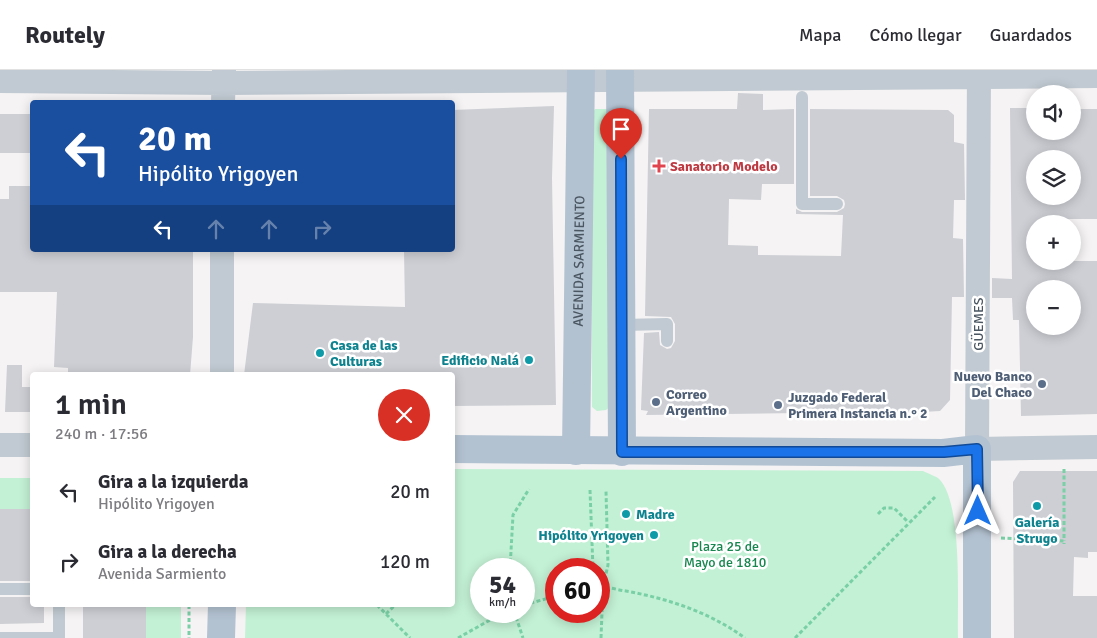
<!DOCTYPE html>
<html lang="es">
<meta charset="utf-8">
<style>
:root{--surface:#fff;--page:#f2f2f3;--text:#2b2b33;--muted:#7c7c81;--line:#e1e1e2}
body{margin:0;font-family:Signika,sans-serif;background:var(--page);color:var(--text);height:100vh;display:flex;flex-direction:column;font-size:19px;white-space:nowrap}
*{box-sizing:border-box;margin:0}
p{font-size:16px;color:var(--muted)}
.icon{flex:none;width:28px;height:28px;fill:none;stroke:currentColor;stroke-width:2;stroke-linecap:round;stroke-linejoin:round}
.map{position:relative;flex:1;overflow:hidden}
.drawer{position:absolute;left:30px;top:302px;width:425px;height:235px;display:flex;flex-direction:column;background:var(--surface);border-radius:5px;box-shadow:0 2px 12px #0003}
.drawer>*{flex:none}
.guide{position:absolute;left:30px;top:30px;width:425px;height:152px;border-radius:5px;box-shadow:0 2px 12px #0003;background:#1a4fa0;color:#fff;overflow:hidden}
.buttons{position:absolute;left:1026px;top:15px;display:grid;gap:10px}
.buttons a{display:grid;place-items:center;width:55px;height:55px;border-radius:50%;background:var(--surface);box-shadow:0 2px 12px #0003;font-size:25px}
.speed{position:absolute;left:470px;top:488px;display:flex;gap:10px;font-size:25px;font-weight:700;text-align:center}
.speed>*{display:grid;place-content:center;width:65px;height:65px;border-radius:50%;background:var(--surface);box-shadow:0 2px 12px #0003;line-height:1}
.speed small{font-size:12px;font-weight:400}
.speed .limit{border:8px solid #d22;background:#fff;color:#111}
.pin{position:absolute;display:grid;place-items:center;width:42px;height:42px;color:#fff;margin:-51px -21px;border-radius:50% 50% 50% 0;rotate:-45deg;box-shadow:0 0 5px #0007}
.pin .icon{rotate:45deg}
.me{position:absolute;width:55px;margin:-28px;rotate:0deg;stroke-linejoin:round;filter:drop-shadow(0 0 4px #0008)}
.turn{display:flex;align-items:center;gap:18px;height:105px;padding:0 25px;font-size:22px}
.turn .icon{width:65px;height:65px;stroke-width:2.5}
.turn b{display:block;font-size:35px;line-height:42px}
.lanes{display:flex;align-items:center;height:48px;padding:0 25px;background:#0003;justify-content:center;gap:25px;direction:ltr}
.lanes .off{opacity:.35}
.round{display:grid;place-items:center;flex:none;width:52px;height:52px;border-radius:26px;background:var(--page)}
.overview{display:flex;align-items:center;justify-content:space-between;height:85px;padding:0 25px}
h1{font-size:30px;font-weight:600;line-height:38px}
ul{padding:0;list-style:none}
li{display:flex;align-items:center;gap:15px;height:70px;padding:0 25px}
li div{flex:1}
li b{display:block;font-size:19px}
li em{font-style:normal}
header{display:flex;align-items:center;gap:30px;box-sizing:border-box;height:70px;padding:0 25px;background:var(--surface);border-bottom:1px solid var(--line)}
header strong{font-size:24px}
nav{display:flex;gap:28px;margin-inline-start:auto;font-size:18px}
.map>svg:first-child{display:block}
.green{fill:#c3f1d5;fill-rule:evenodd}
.building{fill:#cdcfd5;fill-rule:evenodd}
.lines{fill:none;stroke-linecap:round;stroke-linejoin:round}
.path{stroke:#7ad0a6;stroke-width:3;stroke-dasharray:4 2.5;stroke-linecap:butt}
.lane{stroke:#c1cad2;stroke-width:12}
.street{stroke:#c1cad2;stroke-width:24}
.primary{stroke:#b3c2d1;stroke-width:28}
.route-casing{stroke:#114b97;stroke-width:12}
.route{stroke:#1a73e8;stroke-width:9}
.health-dot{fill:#e0444e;stroke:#fff;stroke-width:2}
.culture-dot{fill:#0f9aa8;stroke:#fff;stroke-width:2}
.service-dot{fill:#5c6f8a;stroke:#fff;stroke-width:2}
.labels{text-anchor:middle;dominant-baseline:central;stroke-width:5;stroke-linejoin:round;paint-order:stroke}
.health-label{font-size:14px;font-weight:bold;fill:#be3a42;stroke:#fff;text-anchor:start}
.street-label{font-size:14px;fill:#4a5661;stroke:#fff}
.culture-label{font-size:14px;font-weight:bold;fill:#0d838f;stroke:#fff;text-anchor:start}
.service-label{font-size:14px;font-weight:bold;fill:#4e5e75;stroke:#fff;text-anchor:start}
.park-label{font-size:14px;fill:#17864f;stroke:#fff}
</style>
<header>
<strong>Routely</strong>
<nav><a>Mapa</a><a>Cómo llegar</a><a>Guardados</a></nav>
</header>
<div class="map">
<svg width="1097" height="568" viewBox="0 0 1097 568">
<rect width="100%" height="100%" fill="#f5f3f3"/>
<path class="green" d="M595 39H607L612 335 606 340 597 341 592 337 591 46Z
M453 399 923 401C928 404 937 406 940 410 963 435 957 533 958 568H245L246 535H452ZM481 499H524V541H481ZM556 499H599V541H556Z
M0 408H32V439H0Z
M146 535H181V568H146Z"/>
<path class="building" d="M738 23 763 24V40L794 39V114H762L761 130 729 129 728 175 758 176V185L841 186 843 145 796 144V139L802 142H837L844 138 845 134 844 130 837 126H810V39L948 40 954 45V72L964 74 965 130H954L953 168 963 169 964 227H952L950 330 940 341 904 343 802 341V343L646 345 648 341 641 340 644 263 659 262 660 275 667 279 671 278 675 271V254L671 247 645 246 649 39H737Z
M554 36 552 108 556 335 452 336V305H244L253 233 405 237 404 180H452V40Z
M1010 38H1035V61H1072V39H1097V149H1059V154H1035V191H1097V344L1021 346 1019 250H1013L1012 228H992V208L1012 209ZM1035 89H1072V126H1035ZM1035 219H1072V256H1035Z
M0 44H32V83H0Z
M9 116H32V180H193V267L190 305H68V298L54 297 57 222H0V129H9Z
M7 295H22V317H32V342H5Z
M1020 401H1097V482H1088V488L1074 487 1073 526H1097V568H1014L1013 412Z
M0 439H32V511H0Z
M0 527H32V535H44V553L0 554Z
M83 535H146V568H83Z"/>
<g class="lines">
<path class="path" d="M1064 399V471
M590 420 593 499
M878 444 884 438H894L908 452
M1001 468 1064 471V474
M510 499 513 445 529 419
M599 509 602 517
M599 518C607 516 617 520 626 521 669 529 709 542 745 568
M189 535V568
M377 535 410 568
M524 535 556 526
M514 541 523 568
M386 544 395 535
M458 568 506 541
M601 568 603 517 608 495 606 421
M795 568 935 427"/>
<path class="lane" d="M802 27V134H837
M622 255 667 254V271
M0 519H32
M59 535V567
M0 568H59"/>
<path class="street" d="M979 0 977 379 1097 377
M0 11 224 13 1097 6
M223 32 224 0
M222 305V180
M0 375H32"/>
<g class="primary">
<path d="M620 0 622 382"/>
<path d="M452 379 943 383 977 379V568"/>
<path id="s1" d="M576 381 581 0"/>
<path d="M221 568 222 535"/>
</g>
</g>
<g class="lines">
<defs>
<path id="route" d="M621 89 622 382H944L977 379 978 441"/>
</defs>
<use href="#route" class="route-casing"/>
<use href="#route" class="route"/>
</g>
<path class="health-dot" d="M656.5 88.5h5v5h5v5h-5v5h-5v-5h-5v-5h5z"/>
<g class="culture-dot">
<circle cx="320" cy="283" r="5"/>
<circle cx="529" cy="290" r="5"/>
<circle cx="1037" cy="436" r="5"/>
<circle cx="626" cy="444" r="5"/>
<circle cx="654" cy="465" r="5"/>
</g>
<g class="service-dot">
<circle cx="1042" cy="314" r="5"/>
<circle cx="656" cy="332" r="5"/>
<circle cx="778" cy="335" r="5"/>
</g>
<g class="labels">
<g class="health-label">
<text x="670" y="96">Sanatorio Modelo</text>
</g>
<g class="street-label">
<text stroke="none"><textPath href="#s1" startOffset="190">AVENIDA SARMIENTO</textPath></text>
<text transform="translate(978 254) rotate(-90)">GÜEMES</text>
</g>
<g class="culture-label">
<text x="330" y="275">Casa de las<tspan x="330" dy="16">Culturas</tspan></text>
<text x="519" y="290" text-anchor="end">Edificio Nalá</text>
<text x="636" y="444">Madre</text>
<text x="1037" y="452" text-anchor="middle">Galería<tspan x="1037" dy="16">Strugo</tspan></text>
<text x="644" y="465" text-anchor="end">Hipólito Yrigoyen</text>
</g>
<g class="service-label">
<text x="1032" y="306" text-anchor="end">Nuevo Banco<tspan x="1032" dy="16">Del Chaco</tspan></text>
<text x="666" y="324">Correo<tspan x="666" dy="16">Argentino</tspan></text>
<text x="788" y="327">Juzgado Federal<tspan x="788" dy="16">Primera Instancia n.° 2</tspan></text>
</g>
<g class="park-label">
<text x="725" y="476">Plaza 25 de<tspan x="725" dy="16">Mayo de 1810</tspan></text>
</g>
</g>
</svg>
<div class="buttons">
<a><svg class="icon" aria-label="sound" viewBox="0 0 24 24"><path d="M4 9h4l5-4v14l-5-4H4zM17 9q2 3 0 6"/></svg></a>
<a><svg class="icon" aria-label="layers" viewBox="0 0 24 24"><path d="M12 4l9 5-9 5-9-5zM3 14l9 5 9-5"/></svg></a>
<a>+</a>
<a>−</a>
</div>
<div class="speed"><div>54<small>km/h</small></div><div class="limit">60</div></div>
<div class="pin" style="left:621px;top:89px;background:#d93025"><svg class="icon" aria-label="arrive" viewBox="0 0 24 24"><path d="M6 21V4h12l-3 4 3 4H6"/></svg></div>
<svg class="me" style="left:978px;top:441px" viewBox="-20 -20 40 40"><path d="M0-17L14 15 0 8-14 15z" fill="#1a73e8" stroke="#fff" stroke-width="4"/></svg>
<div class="guide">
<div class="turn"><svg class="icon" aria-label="left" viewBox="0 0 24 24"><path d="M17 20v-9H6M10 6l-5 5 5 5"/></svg><div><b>20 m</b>Hipólito Yrigoyen</div></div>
<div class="lanes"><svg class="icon" aria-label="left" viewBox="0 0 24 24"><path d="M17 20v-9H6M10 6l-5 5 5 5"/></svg><svg class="icon off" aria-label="ahead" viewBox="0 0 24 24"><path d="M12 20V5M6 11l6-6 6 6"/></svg><svg class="icon off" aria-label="ahead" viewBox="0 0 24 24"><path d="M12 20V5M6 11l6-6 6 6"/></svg><svg class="icon off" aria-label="right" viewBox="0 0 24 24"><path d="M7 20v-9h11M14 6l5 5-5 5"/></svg></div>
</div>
<section class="drawer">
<div class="overview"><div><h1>1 min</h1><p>240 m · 17:56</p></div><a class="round" style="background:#d93025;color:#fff"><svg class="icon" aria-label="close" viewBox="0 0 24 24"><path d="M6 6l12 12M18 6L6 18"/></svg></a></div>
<ul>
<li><svg class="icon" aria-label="left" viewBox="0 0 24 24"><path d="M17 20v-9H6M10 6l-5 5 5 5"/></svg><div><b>Gira a la izquierda</b><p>Hipólito Yrigoyen</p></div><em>20 m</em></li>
<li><svg class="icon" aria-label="right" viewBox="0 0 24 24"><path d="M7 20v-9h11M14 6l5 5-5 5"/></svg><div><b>Gira a la derecha</b><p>Avenida Sarmiento</p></div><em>120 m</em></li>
</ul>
</section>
</div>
